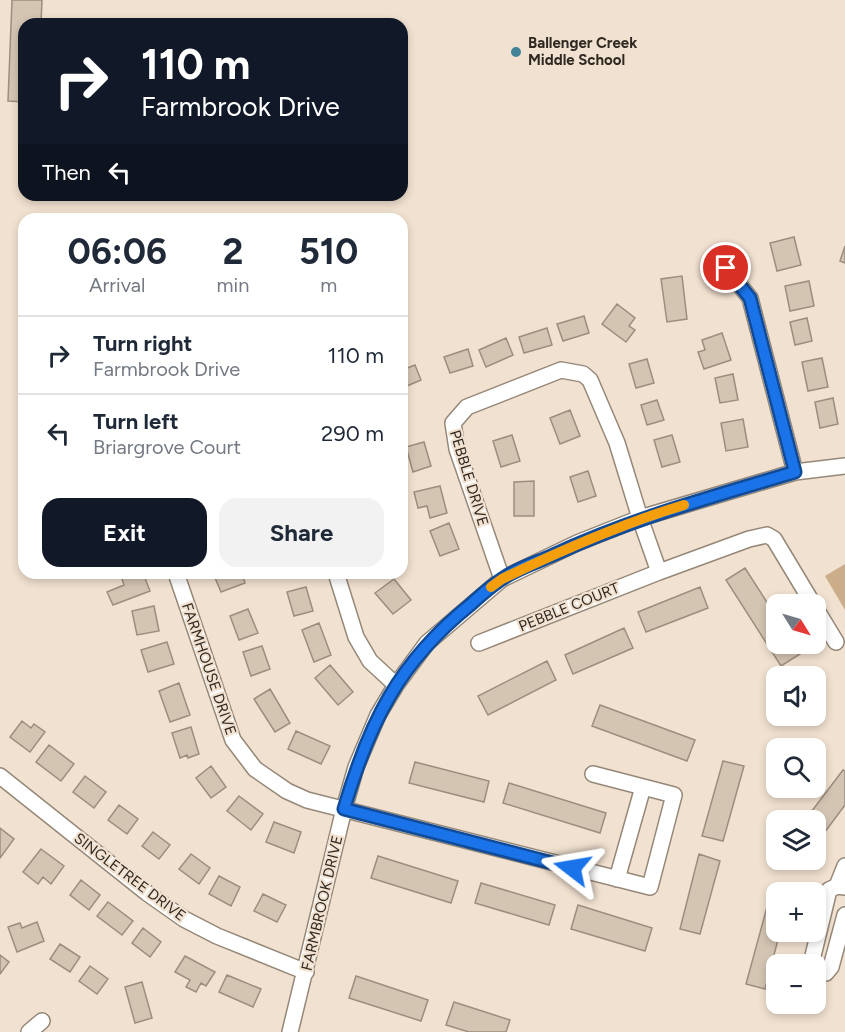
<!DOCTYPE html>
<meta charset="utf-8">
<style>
:root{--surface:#fff;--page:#f2f2f3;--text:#1f2937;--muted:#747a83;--line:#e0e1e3;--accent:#111827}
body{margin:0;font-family:Figtree,sans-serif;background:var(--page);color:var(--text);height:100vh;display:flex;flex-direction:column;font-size:22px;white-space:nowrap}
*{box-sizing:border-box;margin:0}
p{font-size:20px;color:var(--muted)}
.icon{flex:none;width:33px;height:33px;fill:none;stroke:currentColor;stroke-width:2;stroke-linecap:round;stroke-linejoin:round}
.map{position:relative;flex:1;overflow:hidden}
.drawer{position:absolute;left:18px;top:213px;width:390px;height:366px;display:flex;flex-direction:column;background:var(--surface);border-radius:18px;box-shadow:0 3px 9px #0003}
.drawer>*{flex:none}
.top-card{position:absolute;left:18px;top:18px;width:390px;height:183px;border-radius:18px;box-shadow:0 3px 9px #0003;background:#111827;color:#fff;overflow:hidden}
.needle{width:39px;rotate:127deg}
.tools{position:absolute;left:766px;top:594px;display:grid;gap:12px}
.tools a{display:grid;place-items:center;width:60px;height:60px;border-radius:12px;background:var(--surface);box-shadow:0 3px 9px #0003;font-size:30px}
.pin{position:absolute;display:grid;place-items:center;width:51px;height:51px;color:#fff;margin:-26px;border:3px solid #fff;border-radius:50%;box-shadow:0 2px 6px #0007}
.me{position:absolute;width:66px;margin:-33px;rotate:284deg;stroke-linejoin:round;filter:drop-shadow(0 0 4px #0008)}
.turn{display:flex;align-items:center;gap:21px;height:126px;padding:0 24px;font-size:27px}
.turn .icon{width:78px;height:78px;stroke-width:2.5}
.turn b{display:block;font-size:42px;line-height:51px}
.then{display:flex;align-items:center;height:57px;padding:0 24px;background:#0003;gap:12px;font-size:22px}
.eta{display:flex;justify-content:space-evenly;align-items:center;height:102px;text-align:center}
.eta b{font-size:36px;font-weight:700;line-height:42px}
.action{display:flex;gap:12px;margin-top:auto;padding:12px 24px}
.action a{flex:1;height:69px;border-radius:18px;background:var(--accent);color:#fff;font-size:24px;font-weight:700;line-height:69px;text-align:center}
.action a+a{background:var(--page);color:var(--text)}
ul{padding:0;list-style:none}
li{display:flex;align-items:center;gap:18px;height:78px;padding:0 24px;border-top:2px solid var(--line)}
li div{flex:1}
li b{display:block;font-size:22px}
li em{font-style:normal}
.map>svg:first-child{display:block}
.green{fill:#ccad89}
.building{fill:#d4c5b3;stroke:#9c8e7d;stroke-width:1.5}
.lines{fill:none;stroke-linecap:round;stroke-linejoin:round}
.street-casing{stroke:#968878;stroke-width:18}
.street{stroke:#fff;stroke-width:15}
.route-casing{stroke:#114b97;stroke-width:15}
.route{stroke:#1a73e8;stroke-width:10}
.slow{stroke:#f59e0b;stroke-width:10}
.poi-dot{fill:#438397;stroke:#f1e1d0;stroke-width:2}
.labels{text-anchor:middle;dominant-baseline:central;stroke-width:4.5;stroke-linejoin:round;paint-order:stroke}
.poi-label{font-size:15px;font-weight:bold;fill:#2f2922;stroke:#f1e1d0;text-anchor:start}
.street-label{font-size:15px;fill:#2f2922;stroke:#f1e1d0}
</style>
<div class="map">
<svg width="845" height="1032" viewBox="0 0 845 1032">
<rect width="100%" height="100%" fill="#f1e1d0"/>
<path class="green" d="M845 564V610L825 576Z"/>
<path class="building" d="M12 0H42L41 24H24V102L8 101Z
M794 237 801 265 777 271 770 243Z
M845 246V263L840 261Z
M682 276 687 319 667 322 661 279Z
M809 281 814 306 790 311 785 286Z
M617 304 635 318 629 326 635 330 626 342 602 324Z
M584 316 589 333 563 341 557 324Z
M807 318 812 341 795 345 790 322Z
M547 328 552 345 524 353 519 337Z
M722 333 731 360 704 369 698 352 705 350 702 340Z
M506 338 513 355 486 367 479 350Z
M468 349 473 366 450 373 444 357Z
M822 358 828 387 808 391 802 362Z
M647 359 654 383 636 388 629 364Z
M415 365 421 380 402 388V370Z
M733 374 738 400 720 403 715 378Z
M833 398 838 424 820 428 815 402Z
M657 400 664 420 647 425 641 405Z
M570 410 580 436 560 444 550 418Z
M743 419 748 447 726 451 721 423Z
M512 435 520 461 501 467 493 441Z
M672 435 680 462 662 467 654 440Z
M424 442 431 466 413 472 406 447Z
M588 471 596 496 578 502 570 477Z
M534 481V516H514V482Z
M440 486 447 513 430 518 427 506 418 508 414 492Z
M449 523 459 549 440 556 430 531Z
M745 568 777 618V644H793L800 654 781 666 726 580Z
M120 573H143L150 591 113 605 107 592 124 585Z
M213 573H242L245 583 221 592Z
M394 579 411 600 393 614 375 593Z
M306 587 313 611 294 616 287 592Z
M700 587 708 608 646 632 638 612Z
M154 606 159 631 137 635 132 611Z
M248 609 258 633 239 640 230 616Z
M319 623 331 655 314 662 302 630Z
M624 628 633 648 573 674 565 655Z
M167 642 174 664 148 672 141 650Z
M262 646 270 669 251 676 243 652Z
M547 661 556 680 488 715 478 696Z
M330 665 353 692 338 705 315 678Z
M179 683 190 715 170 722 159 691Z
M270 689 290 723 275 732 254 699Z
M600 705 695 740 687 761 592 726Z
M22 721 31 728 34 724 45 732 30 752 10 737Z
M191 727 199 754 188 758 187 755 180 758 172 733Z
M296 731 330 746 321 764 288 749Z
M49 745 74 764 61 781 36 762Z
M723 761 744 766 723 841 702 836Z
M415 762 489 781 484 802 409 783Z
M211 766 226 787 211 798 196 778Z
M843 770 845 771V805L816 844V820H805Z
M85 776 106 792 94 808 73 792Z
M509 783 606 813 600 833 503 803Z
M239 796 263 814 251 830 227 811Z
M119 805 138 819 127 834 108 820Z
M274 822 301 832 294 853 266 842Z
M0 828 14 839 0 858Z
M153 832 170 845 159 859 142 846Z
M41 849 64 866 51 884 43 877 38 884 23 872Z
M191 854 210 868 199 884 179 869Z
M699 854 720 861 700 934 680 929Z
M378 856 458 881 451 903 371 878Z
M219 876 240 887 231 906 209 894Z
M81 880 100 895 89 910 70 895Z
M481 883 555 905 549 925 475 903Z
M773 885 790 890V892H777V932H780L765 989 746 984Z
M263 894 286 905 277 922 254 911Z
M108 902 133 921 122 935 97 916Z
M578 905 652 928 645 951 571 929Z
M37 922 44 941 17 952 8 927 20 923 22 928Z
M143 928 161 942 150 957 132 943Z
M60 944 80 957 70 972 50 959Z
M0 955 9 962 0 974Z
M185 956 215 972 206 986 201 983 196 992 186 987 190 980 175 972Z
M90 966 108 979 97 994 79 981Z
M227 975 261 989 253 1007 219 992Z
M356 976 428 1000 421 1021 349 998Z
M142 982 152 1018 135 1023 125 987Z
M454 1002 510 1020 506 1032H469L446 1025Z"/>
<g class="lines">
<defs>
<path id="street" d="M726 268 750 298 795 472
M176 573 233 740 255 769 287 791 307 800 650 887 674 795 593 774
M336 573 356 637 370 661 396 685
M502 579 457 449 453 423 467 407 561 370 583 374 590 380 617 443 640 518 659 572
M816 609 836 642
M479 643 659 572 749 539 767 535 774 539 813 604
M0 776 147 893 184 919 217 936 306 972
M617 879 643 787
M837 886 845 866
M811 964 829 890 837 886 845 887
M816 973H826L831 967 845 915
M29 1032 42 1021
M290 1032 344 809 356 767 378 715 396 685 427 643 502 579 577 543 640 518 795 472 845 466"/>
</defs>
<use href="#street" class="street-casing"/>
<use href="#street" class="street"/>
</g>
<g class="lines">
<defs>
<path id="route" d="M572 868 344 809C369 723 399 662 470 605 480 596 491 586 502 579 516 569 535 563 551 556 630 519 712 497 795 472L750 298 726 268"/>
</defs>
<use href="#route" class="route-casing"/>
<use href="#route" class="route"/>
<path class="slow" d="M491 587 502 579C562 550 621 524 684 505"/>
</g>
<circle class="poi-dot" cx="516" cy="52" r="6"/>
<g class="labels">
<g class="poi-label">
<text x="528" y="43">Ballenger Creek<tspan x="528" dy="17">Middle School</tspan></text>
</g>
<g class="street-label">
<text transform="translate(469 478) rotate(73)">PEBBLE DRIVE</text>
<text transform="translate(569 607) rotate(-22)">PEBBLE COURT</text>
<text transform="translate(209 669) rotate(71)">FARMHOUSE DRIVE</text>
<text transform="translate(130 877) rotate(37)">SINGLETREE DRIVE</text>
<text transform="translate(322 903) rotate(-77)">FARMBROOK DRIVE</text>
</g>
</g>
</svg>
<div class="tools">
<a><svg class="needle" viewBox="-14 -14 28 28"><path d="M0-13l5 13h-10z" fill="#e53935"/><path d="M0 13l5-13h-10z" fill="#747a83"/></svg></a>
<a><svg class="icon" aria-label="sound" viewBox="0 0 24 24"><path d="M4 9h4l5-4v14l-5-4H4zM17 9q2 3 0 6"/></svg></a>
<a><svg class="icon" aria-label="search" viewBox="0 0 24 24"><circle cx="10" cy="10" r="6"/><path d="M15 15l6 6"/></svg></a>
<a><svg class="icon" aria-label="layers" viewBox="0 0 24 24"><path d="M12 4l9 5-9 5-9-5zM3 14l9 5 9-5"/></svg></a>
<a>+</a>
<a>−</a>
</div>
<div class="pin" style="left:726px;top:268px;background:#d93025"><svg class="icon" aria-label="arrive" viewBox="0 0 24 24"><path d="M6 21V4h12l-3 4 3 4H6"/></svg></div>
<svg class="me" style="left:572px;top:868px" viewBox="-20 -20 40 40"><path d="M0-17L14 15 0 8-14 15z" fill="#1a73e8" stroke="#fff" stroke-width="4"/></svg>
<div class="top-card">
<div class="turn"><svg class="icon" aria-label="right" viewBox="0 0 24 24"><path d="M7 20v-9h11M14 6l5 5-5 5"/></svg><div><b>110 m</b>Farmbrook Drive</div></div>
<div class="then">Then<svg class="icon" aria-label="left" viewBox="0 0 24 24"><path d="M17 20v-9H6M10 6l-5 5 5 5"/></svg></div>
</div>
<section class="drawer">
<div class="eta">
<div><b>06:06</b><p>Arrival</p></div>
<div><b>2</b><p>min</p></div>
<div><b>510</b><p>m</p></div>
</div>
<ul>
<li><svg class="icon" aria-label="right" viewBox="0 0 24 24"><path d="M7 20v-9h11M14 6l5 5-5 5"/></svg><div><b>Turn right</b><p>Farmbrook Drive</p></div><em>110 m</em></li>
<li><svg class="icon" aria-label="left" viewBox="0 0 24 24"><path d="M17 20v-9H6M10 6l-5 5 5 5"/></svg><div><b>Turn left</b><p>Briargrove Court</p></div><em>290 m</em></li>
</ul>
<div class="action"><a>Exit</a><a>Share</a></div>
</section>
</div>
